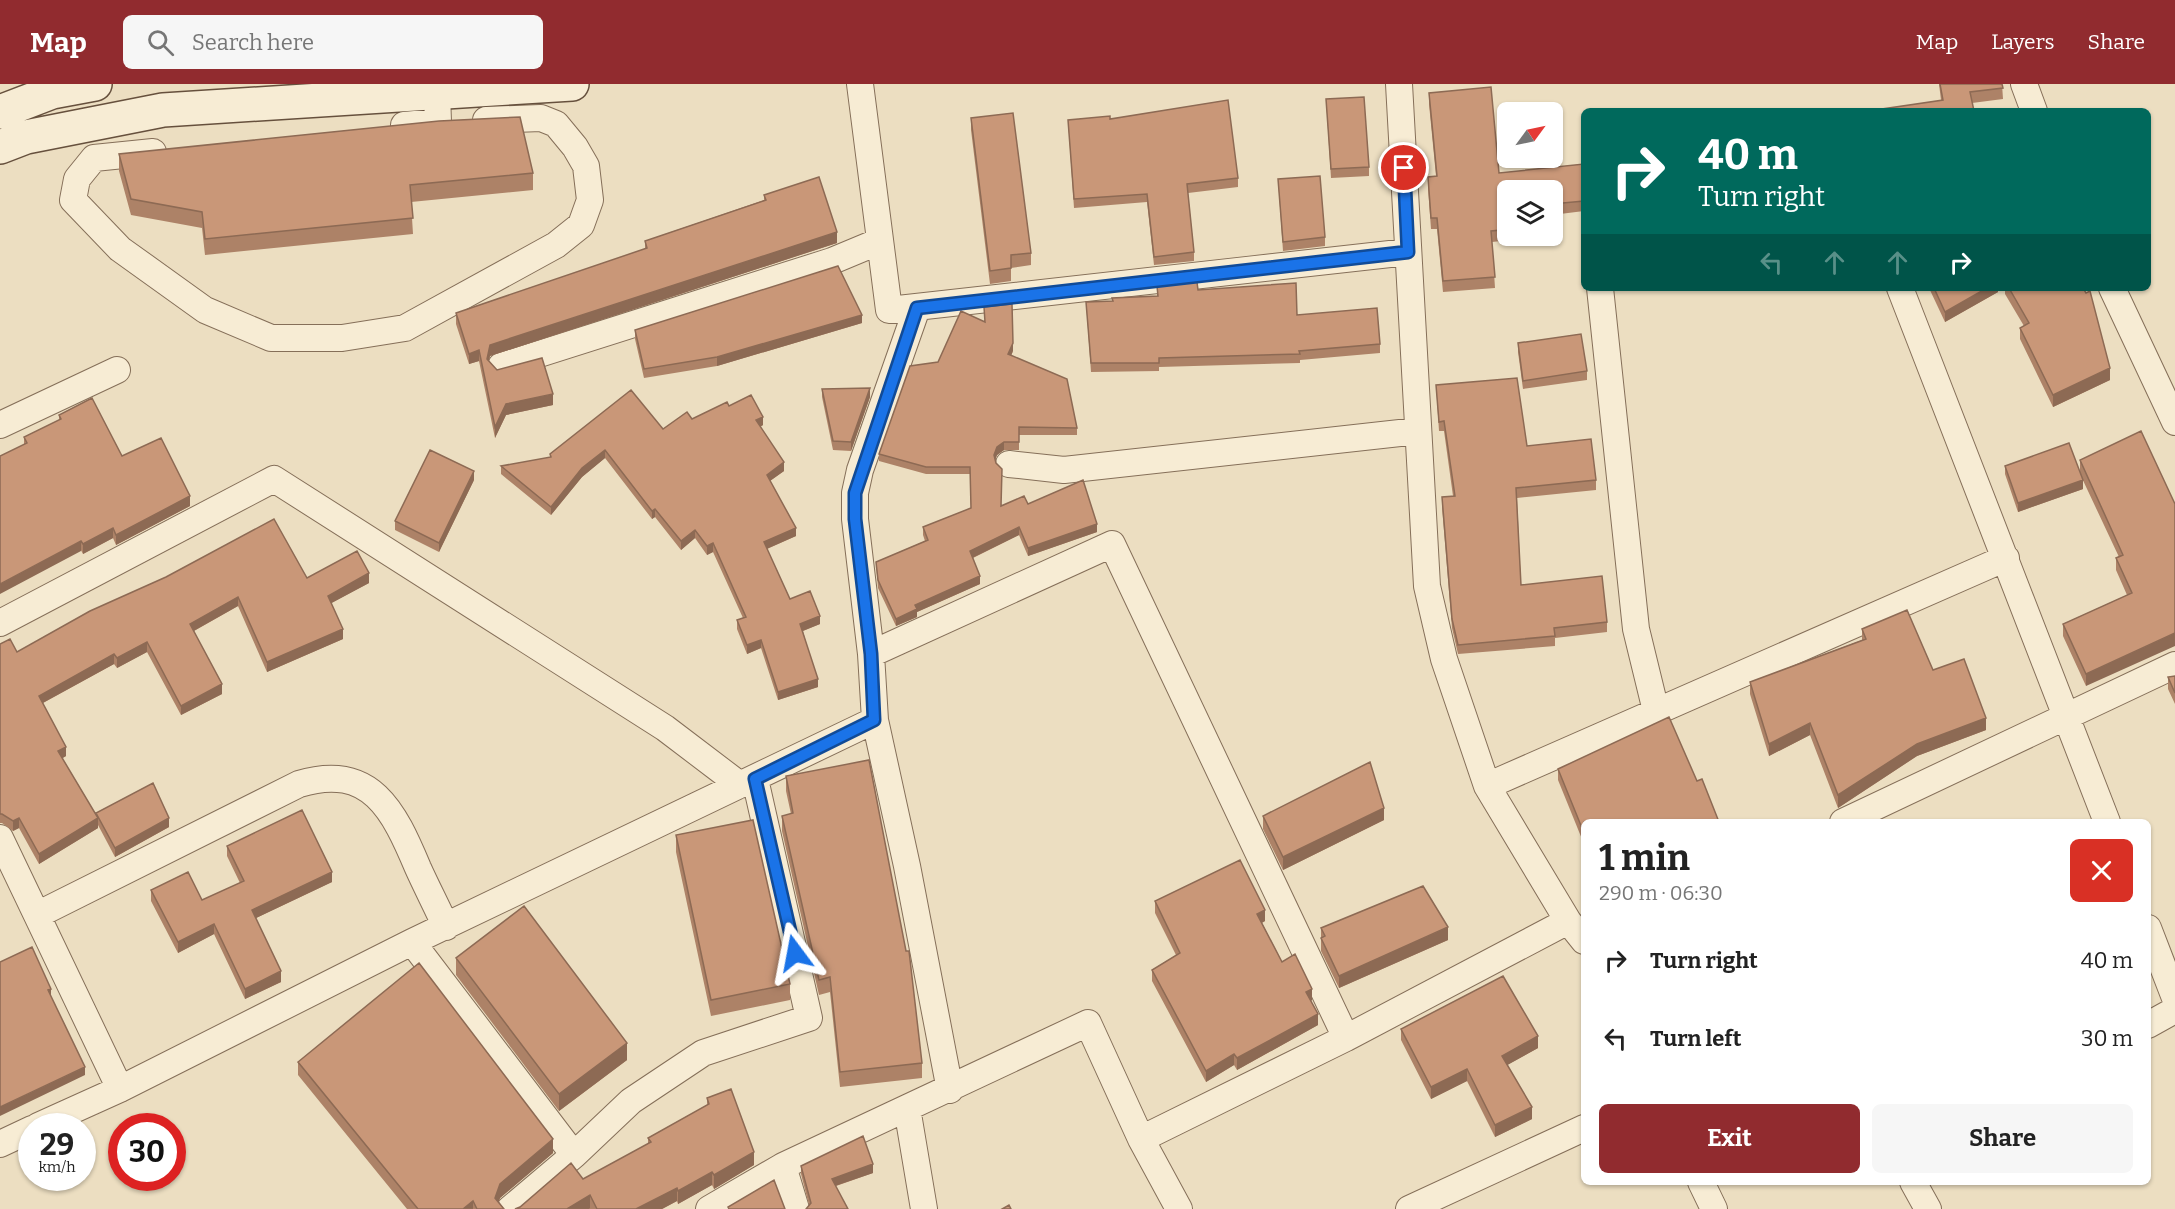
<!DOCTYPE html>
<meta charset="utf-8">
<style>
:root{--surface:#fff;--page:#f6f6f6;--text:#222;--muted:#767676;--accent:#912b2f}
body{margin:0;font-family:Bitter,serif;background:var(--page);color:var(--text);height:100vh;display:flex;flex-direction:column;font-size:22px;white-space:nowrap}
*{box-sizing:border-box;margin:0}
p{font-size:20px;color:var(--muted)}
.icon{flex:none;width:33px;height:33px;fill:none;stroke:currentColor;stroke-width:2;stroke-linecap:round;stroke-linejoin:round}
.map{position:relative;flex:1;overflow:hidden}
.sheet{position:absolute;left:1581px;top:735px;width:570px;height:366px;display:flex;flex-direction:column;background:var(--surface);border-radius:9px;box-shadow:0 2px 4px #0004}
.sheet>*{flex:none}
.banner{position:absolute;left:1581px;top:24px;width:570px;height:183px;border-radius:9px;box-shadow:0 2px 4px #0004;background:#00695c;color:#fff;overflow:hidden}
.needle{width:39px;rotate:57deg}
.controls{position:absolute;left:1497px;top:18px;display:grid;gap:12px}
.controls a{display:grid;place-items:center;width:66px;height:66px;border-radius:9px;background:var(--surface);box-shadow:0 2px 4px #0004;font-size:30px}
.speed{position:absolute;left:18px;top:1029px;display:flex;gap:12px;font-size:30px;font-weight:700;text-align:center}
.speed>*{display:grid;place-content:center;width:78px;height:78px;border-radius:50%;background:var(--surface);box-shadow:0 2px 4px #0004;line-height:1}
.speed small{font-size:15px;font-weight:400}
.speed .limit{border:9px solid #d22;background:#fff;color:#111}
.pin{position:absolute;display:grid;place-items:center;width:51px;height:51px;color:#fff;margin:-26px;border:3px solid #fff;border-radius:50%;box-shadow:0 2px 6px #0007}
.me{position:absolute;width:66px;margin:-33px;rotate:347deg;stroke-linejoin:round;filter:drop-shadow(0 0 4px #0008)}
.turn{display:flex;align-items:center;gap:21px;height:126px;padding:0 18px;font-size:27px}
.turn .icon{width:78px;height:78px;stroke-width:2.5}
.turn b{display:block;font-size:42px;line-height:51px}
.lanes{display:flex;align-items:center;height:57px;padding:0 18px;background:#0003;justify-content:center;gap:30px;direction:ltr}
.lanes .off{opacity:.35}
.round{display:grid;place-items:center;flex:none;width:63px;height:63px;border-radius:9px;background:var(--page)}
.summary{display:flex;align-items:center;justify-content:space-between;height:102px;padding:0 18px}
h1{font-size:36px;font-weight:700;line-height:45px}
.action{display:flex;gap:12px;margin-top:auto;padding:12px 18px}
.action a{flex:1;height:69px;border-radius:9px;background:var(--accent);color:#fff;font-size:24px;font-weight:700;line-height:69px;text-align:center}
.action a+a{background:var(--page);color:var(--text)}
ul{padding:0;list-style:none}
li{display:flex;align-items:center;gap:18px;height:78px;padding:0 18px}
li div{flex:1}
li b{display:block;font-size:22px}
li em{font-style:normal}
header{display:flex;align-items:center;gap:36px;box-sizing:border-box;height:84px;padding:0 30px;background:var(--accent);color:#fff}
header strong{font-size:28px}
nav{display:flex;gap:33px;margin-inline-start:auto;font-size:21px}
.search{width:420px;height:54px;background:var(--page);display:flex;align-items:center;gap:15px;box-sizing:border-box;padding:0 21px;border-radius:9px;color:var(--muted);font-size:22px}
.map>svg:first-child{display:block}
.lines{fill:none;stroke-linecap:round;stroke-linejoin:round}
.street-casing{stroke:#856f59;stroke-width:28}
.secondary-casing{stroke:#66503d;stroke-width:36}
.street{stroke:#f7ecd4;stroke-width:26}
.secondary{stroke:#f7ecd4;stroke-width:33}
.wall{fill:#ad8267}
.shaded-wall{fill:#8d6a54}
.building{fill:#c99778;stroke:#8d6a54;stroke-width:1.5}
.route-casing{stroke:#114b97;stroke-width:15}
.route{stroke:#1a73e8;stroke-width:10}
</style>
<header>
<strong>Map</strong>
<div class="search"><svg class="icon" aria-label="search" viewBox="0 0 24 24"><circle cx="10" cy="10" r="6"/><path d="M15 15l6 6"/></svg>Search here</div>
<nav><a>Map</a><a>Layers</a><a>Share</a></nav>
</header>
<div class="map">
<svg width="2175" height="1125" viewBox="0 0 2175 1125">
<rect width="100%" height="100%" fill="#ecdec1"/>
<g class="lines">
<defs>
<path id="street" d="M860 0 889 226 1408 168
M1399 0 1427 502 1444 575 1487 702 1568 837 1584 857
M2024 0 2034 27
M404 41 438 38 437 9
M153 68 94 74 77 95 73 116 120 165 205 226 271 254H342L405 244 556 161 581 141 590 116 586 82 575 63 556 40 541 34 486 36
M1600 204 1636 545 1656 627
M1900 204 2107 738
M2112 204 2175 338
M917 224 860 386 855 409V435L871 570 875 636 907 782 950 1006
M501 282 832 177 880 157
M0 341 117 286
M1009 380 1064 386 1418 347
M0 539 274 395 665 644 740 701
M871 570 1112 460 1346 954
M1487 702 2006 474
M1843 738 2175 581
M0 754 120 1005
M37 831 299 700C371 678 394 727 418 784 427 804 437 823 446 843
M2148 844 2175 914
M412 858 574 1071 631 1017 703 969 809 934 755 695
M2148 941 2175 926
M907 1024 924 1125
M38 1042 120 1005 412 858 875 636
M1141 1055 1346 954 1568 837
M0 1060 32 1045
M1701 1098 1714 1125
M1913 1098 1928 1125
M510 1125 574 1071
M709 1125 783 1082
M796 1125 783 1082 1088 939 1141 1055 1179 1125
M1409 1125 1584 1044"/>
<path id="secondary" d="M0 28 52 8 95 0
M0 63 26 53 163 26 572 0"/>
</defs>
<use href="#street" class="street-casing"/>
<use href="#secondary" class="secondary-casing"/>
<use href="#street" class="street"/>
<use href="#secondary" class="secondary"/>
</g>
<path class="wall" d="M1939 0H2002L2003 15 1972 19 1941 16Z
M1429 9 1499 89 1584 80V127L1552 131V106H1508V136L1502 137 1500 139 1501 157 1492 158 1495 204 1443 208 1437 145H1431L1428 104V93L1436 92 1429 20Z
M1326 15 1369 83V92L1331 94Z
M971 34 1031 169V181L1011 184V197L990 200 971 46Z
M1110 35 1238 94V103L1188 109 1194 168V177L1154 181 1147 118 1074 124 1068 36Z
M119 70 533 89V106L411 118 413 150 205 171 202 144 131 131 119 87Z
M1278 95 1325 153V162L1283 167Z
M764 111 837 159 490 272 489 277 497 286 553 321 506 331 495 354 479 277 469 280 456 240V229L645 165V157L764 116Z
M1157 202 1198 206 1297 231 1380 260V269L1300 276V279L1159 283V287L1091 288 1086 218 1113 217 1157 212Z
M1929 204H1998V208L1945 238Z
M2005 204H2083L2110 296 2053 323 2020 255V244L2024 242 2005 210Z
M862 239 717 282 644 294 635 255V246Z
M1518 259 1587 287V296L1523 305 1518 268Z
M1013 267 1011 272 1077 344V351H1019V366H1004L997 371 995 376 1001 422 1028 420 1097 448 1028 472 1019 451 973 474 980 500 917 528V533L896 542 878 504 876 478 925 457 923 451V443L971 424 970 390H926L879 377V370Z
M1436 301 1527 362 1596 396V406L1517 414 1521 501 1607 538V548L1555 554V562L1458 570 1452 544 1442 423V413L1453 412 1444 347H1439Z
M822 305 870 313 851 367 833 366 822 313Z
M729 322 763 341 760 343 784 387 770 397 796 452 767 465 790 515 820 540 803 547 818 603 778 616 761 564 747 570 737 545V536L743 534 713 468 707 471 695 454 681 466 655 433 652 435 605 374 582 393 551 431 501 390V382L550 374V370L663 345Z
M59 331 122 372 190 422 116 461 113 454 83 470 24 360V353L59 336Z
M2080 376 2175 420 2086 602 2063 552V540L2127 511 2116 486V474L2119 473 2080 390 2083 405 2018 428 2005 390V382L2080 387Z
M474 396 439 468 395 446V437Z
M307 494 369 499 331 519 343 555 267 588 238 522 194 547 222 610 181 631 147 568 117 584 114 580 43 619 66 672 62 674 96 731 169 743 115 773 98 741V744L39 780 19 744 13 747 2 739H0V560L17 568Z
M1862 545 1933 586 1986 646 1917 672 1838 724 1810 651 1769 672 1750 610V598L1862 556Z
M2175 592V620L2168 605V593Z
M1558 685 1584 738V760L1558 696Z
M786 692 922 979V994L840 1003 830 908 819 911 782 747V732L791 730 786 707Z
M1263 732 1384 736 1283 786 1263 745Z
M676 751 790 900V916L711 932 676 768Z
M227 762 332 798 256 834 281 898 245 915 214 850 178 869 151 817V806L202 816 240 799 227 772Z
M1155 817 1265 837 1262 839 1282 878 1312 916 1311 917 1318 941 1237 986 1234 981 1206 998 1152 897V886L1176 871 1155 829Z
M1321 844 1448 856 1339 904 1321 867Z
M456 874 627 976 559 1027 456 891Z
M1401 945 1538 964 1507 981 1532 1035 1495 1053 1467 997 1431 1015 1401 956Z
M298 978 553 1069 500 1114 499 1118 504 1125H407L298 991Z
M707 1014 754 1081 714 1105 712 1101 678 1120 677 1117 662 1125H515L583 1095 648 1060V1054L707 1021Z
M801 1082 873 1089 836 1102 809 1121 801 1090Z"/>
<path class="shaded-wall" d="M1502 126V137L1499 140V129Z
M837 148V159L490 272 487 286V275L490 261Z
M1987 204H1998V208L1945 238V228Z
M862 231V239L717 282V273Z
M1013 259V267L1008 278V270Z
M479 266V277L469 280V270Z
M2110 284V296L2053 323V311Z
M870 304V313L851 367V358Z
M553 310V321L506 331 495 354V343L506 320Z
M763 333V341L756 345V336Z
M1004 358V366L997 371 994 379V371L997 363Z
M605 366V374L582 393 551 431V423L582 384Z
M784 378V387L767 399V391Z
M474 387V396L439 468V459Z
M2083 396V405L2018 428V419Z
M190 412V422L116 461V451Z
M655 425V433L652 435V427Z
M1097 440V448L1028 472V464Z
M1019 443V451L970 475V467Z
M113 444V454L83 470V460Z
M796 444V452L764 466V458Z
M695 446V454L681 466V457Z
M81 457V467L0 510V500Z
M713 459V468L707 471V462Z
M369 489V499L328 521V512Z
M980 492V500L917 528V533L896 542V535L915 521Z
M238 513V522L190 549V540Z
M820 532V540L800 548V540Z
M343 545V555L267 588V578Z
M2175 549V562L2086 602V590Z
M761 556V564L747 570V561Z
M147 558V568L117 584V574Z
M114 570V580L39 621V612Z
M818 595V603L778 616V608Z
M222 600V610L181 631V622Z
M1986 634V646L1917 672 1838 724V711L1917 660Z
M1810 639V651L1769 672V660Z
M66 663V672L58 677V667Z
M1384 724V736L1283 786V773Z
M19 734V744L13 747V737Z
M98 734V744L39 780V770Z
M169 734V743L115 773V764Z
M332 788V798L252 836V826Z
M1265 826V837L1257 841V830Z
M214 840V850L178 869V858Z
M1448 843V856L1339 904V892Z
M281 887V898L245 915V905Z
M51 905V913L48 906Z
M1312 905V916L1306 919V908Z
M1318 930V941L1237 986V974Z
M1538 952V964L1502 984V972Z
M627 959V976L559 1027V1010Z
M1234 970V981L1206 998V987Z
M85 983V991L0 1032V1023Z
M1467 985V997L1431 1015V1003Z
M1532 1023V1035L1495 1053V1041Z
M553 1055V1069L500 1114 496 1125 495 1114 500 1100Z
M754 1068V1081L714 1105V1091Z
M873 1080V1089L832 1103V1095Z
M712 1088V1101L678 1120V1107Z
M677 1104V1117L662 1125H636Z
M590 1111V1124L589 1125H567Z
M473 1117V1125H463Z"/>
<path class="building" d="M1940 0H2002L2003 4 1970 8 1974 27H1868L1943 16Z
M1491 3 1499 89 1584 80V117L1552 120V106H1508V125L1502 126 1499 129 1501 146 1491 147 1495 193 1443 197 1437 134H1431L1428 93 1437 92 1429 9Z
M1364 13 1369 83 1331 85 1326 15Z
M1228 16 1238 94 1187 100 1194 168 1154 173 1147 110 1074 115 1068 36 1110 32V35Z
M1013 29 1031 169 1011 171V184L990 187 971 34Z
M520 33 533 89 410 101 413 134 205 155 202 128 131 115 119 70 439 37Z
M1320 92 1325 153 1283 158 1278 95Z
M819 93 837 148 490 261 487 275 497 286 542 274 553 310 506 320 495 343 479 266 469 270 456 229 647 164 645 157 766 116 764 111Z
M838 182 862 231 717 273 644 285 635 246Z
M1197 198 1198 206 1296 199 1297 231 1377 224 1380 260 1299 267 1300 270 1159 274V279H1091L1086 218 1113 217 1112 214 1158 212 1157 202Z
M1934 204H1987L1945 228Z
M2009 204H2083L2086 209 2090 207 2110 284 2053 311 2020 244 2029 239Z
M1012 220 1013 259 1008 270 1067 295 1077 344 1019 343V358H1004L997 363 994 371 996 379 1002 385 1001 422 1024 412 1028 420 1083 396 1097 440 1028 464 1019 443 970 467 980 492 915 521 917 525 896 535 878 496 876 478 928 456 923 443 971 424 970 383H926L879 370 910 282 938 278 961 227 985 238 984 223Z
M1581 250 1587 287 1523 297 1518 259Z
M1517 294 1527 362 1591 355 1596 396 1516 404 1521 501 1602 492 1607 538 1554 544 1555 552 1458 561 1452 535 1442 413 1455 412 1444 337 1439 338 1436 301Z
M870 304 851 358 833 357 822 305Z
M631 306 663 345 687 328 692 335 727 318 729 322 751 311 763 333 756 336 784 378 767 391 796 444 764 458 790 515 810 507 820 532 800 540 818 595 778 608 761 556 747 561 737 536 746 533 713 459 707 462 695 446 681 457 655 425 652 427 605 366 582 384 551 423 501 382 551 373 550 370Z
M92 314 122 372 161 354 190 412 116 451 113 444 83 460 81 457 0 500V372L27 359 24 353 61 335 59 331Z
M2141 347 2175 420V549L2086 590 2063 540 2132 509 2116 474 2123 471 2080 376Z
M2069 359 2083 396 2018 419 2005 382Z
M430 366 474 387 439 459 395 437Z
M274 435 307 494 357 467 369 489 328 512 343 545 267 578 238 513 190 540 222 600 181 622 147 558 117 574 114 570 39 612 66 663 58 667 98 734 39 770 19 734 13 737 2 730H0V560L10 555 17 568 90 527 166 493Z
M1907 526 1933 586 1964 575 1986 634 1917 660 1838 711 1810 639 1769 660 1750 598 1866 555 1862 545Z
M2175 592V609L2168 593Z
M1669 633 1697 697 1702 695 1719 738H1584V749L1558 685Z
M869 676 906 867H909L922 979 840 988 830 893 819 896 782 732 793 729 786 692Z
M1370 678 1384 724 1283 773 1263 732Z
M153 699 169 734 115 764 96 729Z
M302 726 332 788 252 826 281 887 245 905 214 840 178 858 151 806 188 788 202 816 244 797 227 762Z
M753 736 790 900 711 916 676 751Z
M1240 776 1265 826 1257 830 1282 878 1295 870 1312 905 1306 908 1318 930 1237 974 1234 970 1206 987 1152 886 1180 869 1155 817Z
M1423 802 1448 843 1339 892 1321 854 1325 852 1321 844Z
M524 822 627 959 559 1010 456 874Z
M32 863 51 905 48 906 85 983 0 1023V878Z
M419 879 553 1055 500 1100 495 1114 504 1125H477L473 1117 463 1125H418L298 978Z
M1503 892 1538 952 1502 972 1532 1023 1495 1041 1467 985 1431 1003 1401 945Z
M731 1005 754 1068 714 1091 712 1088 678 1107 677 1104 636 1125H597L590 1111 567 1125H515L520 1123 571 1079 583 1095 651 1058 648 1054 709 1020 707 1014Z
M863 1052 873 1080 832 1095 848 1125H806L811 1119 801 1082Z
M774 1096 785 1125H729L728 1123Z
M1009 1121 1011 1125H1002Z"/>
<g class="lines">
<defs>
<path id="route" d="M795 869 755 695 874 636 871 570 855 435V409L917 224 1408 168 1404 84"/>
</defs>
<use href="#route" class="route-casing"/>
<use href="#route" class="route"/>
</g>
</svg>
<div class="controls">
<a><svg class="needle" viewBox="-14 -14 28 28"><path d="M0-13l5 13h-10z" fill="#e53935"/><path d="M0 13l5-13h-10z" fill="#767676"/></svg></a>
<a><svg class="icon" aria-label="layers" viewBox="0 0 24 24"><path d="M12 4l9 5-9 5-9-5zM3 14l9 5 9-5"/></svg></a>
</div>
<div class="speed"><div>29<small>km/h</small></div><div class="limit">30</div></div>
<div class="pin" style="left:1404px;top:84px;background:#d93025"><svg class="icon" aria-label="arrive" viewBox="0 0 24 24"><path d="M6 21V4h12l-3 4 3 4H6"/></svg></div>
<svg class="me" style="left:795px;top:869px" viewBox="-20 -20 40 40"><path d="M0-17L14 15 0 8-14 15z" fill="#1a73e8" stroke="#fff" stroke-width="4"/></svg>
<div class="banner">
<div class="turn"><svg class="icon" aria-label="right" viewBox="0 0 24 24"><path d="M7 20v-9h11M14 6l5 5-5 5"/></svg><div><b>40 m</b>Turn right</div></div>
<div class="lanes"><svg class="icon off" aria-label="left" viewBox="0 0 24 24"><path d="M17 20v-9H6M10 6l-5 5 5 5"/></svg><svg class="icon off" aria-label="ahead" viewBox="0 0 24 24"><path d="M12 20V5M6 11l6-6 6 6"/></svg><svg class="icon off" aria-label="ahead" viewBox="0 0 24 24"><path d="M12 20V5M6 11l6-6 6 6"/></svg><svg class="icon" aria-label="right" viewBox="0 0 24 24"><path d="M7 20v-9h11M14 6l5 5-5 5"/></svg></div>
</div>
<section class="sheet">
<div class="summary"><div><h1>1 min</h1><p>290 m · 06:30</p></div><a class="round" style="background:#d93025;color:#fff"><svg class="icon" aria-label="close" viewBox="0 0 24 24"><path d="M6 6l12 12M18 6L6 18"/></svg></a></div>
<ul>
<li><svg class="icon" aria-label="right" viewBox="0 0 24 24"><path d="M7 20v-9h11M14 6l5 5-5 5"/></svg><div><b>Turn right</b></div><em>40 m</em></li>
<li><svg class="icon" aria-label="left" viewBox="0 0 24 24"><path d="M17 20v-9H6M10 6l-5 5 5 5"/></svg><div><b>Turn left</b></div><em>30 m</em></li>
</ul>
<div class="action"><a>Exit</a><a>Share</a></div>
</section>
</div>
